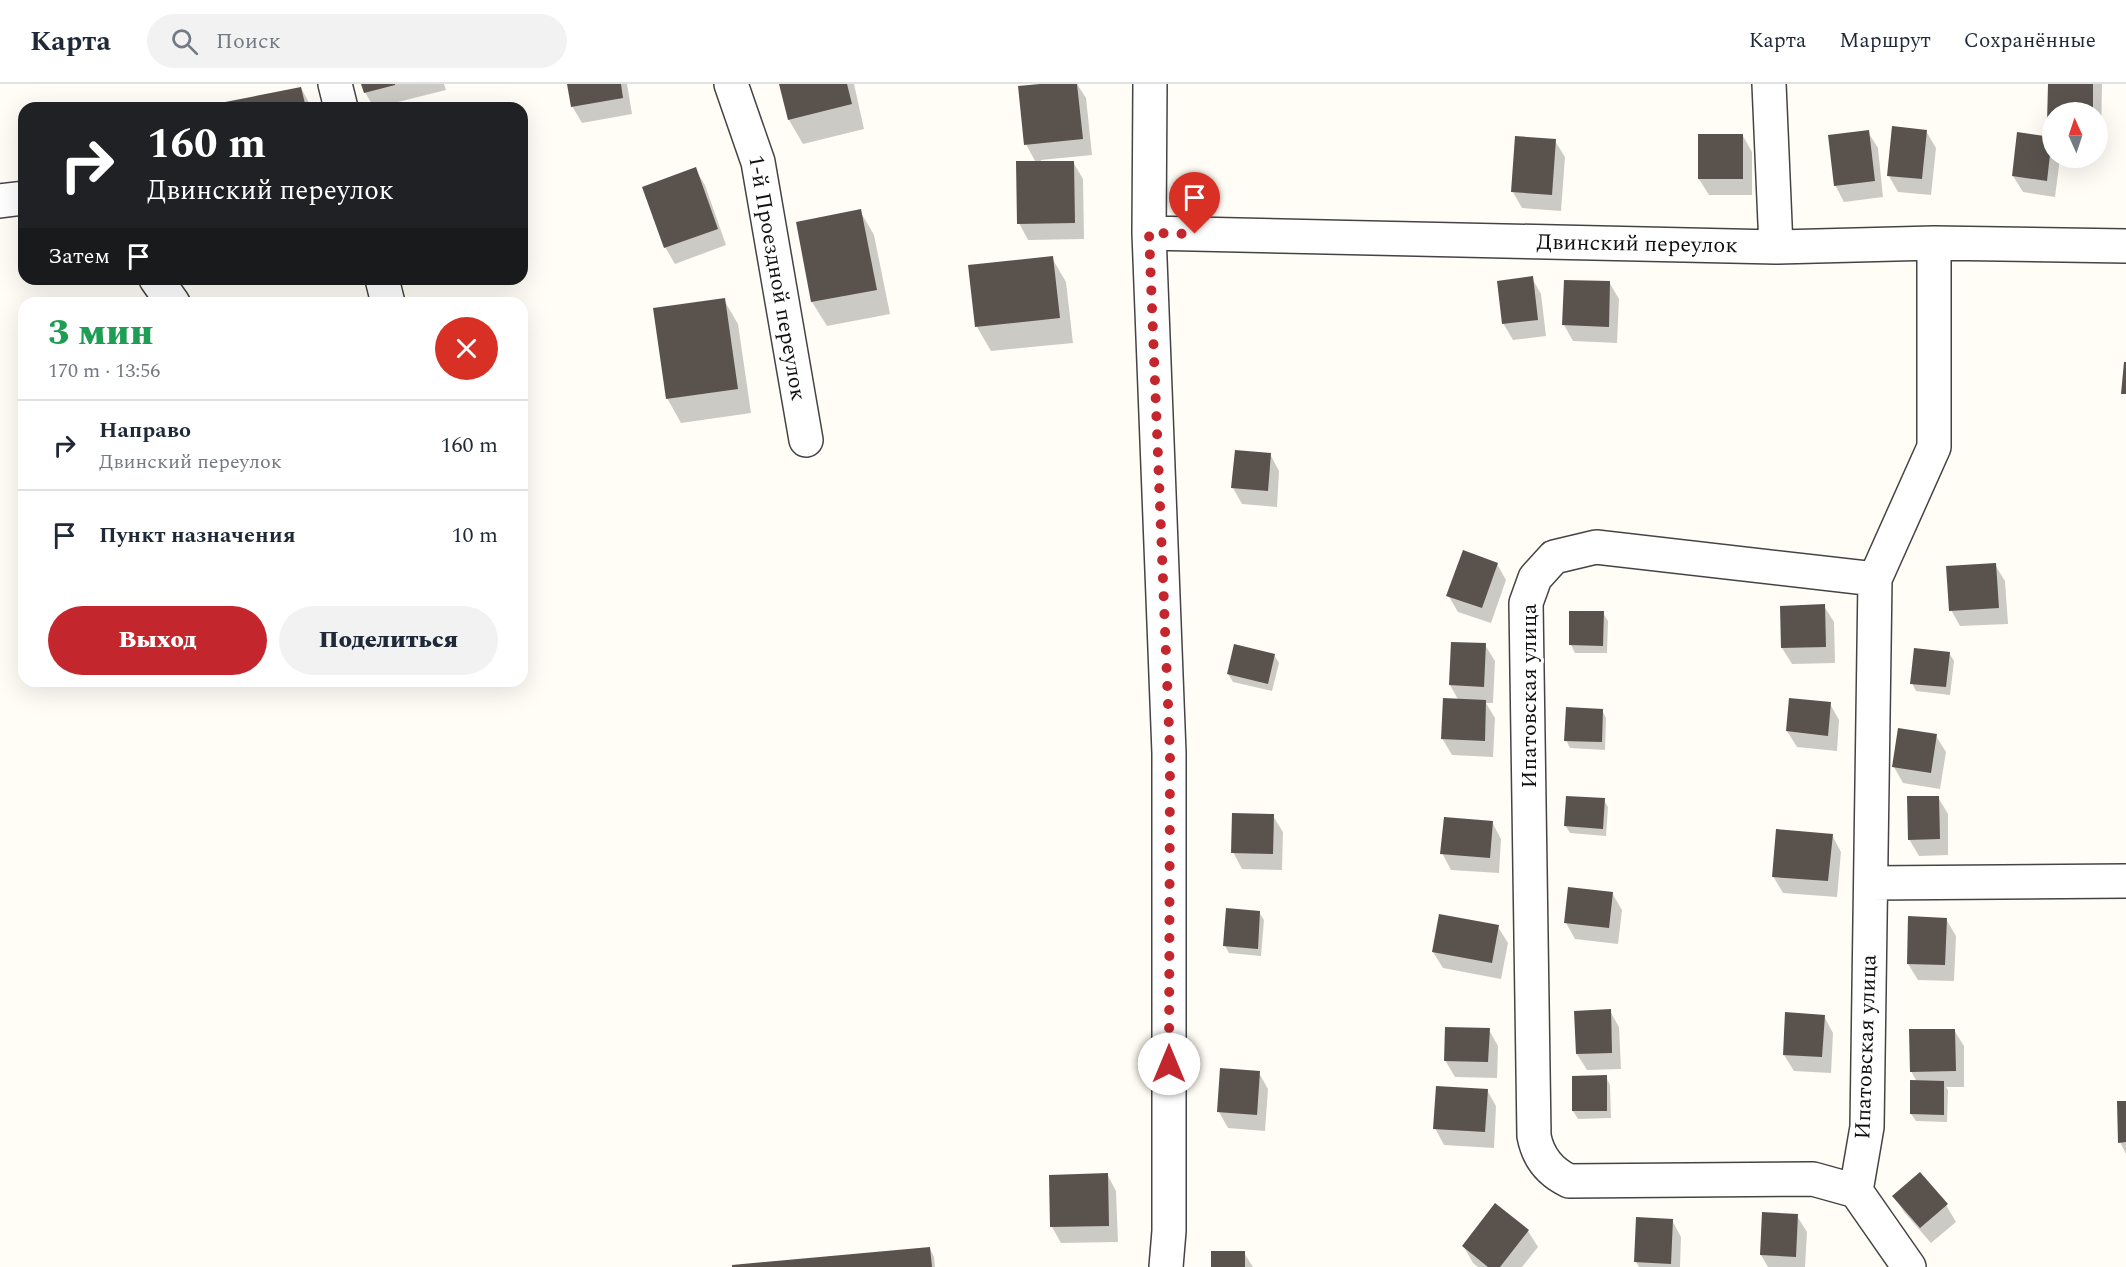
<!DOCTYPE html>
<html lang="ru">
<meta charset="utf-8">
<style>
:root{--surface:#fff;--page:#f2f2f3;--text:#1f2937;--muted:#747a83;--line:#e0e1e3;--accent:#c4262e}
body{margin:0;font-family:Spectral,serif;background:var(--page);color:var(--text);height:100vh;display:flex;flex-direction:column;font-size:22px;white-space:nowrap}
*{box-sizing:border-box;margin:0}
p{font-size:20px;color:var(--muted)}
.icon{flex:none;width:33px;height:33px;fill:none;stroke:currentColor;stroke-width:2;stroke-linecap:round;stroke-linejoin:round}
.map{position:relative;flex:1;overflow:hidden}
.details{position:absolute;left:18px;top:213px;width:510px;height:390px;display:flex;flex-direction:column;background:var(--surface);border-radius:18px;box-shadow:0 6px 24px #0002}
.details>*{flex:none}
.hud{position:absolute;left:18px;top:18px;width:510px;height:183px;border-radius:18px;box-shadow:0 6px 24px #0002;background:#202124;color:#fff;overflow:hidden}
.needle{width:39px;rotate:357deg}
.buttons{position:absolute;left:2042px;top:18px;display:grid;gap:12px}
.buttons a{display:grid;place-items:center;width:66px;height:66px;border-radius:50%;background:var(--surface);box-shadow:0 6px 24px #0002;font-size:30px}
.pin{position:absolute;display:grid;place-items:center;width:51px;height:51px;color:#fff;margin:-62px -26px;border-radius:50% 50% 50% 0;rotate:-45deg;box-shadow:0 0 6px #0007}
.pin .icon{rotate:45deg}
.me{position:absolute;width:66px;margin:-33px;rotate:0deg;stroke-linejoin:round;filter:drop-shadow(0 0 4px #0008)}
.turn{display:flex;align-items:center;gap:21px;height:126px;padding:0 30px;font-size:27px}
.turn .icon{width:78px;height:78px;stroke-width:2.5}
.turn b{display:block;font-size:42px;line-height:51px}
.then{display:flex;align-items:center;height:57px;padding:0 30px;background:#0003;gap:12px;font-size:22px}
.round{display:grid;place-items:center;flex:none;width:63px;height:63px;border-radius:32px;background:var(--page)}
.overview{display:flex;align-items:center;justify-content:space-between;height:102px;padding:0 30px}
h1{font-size:36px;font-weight:800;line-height:45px;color:#1e9e55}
.action{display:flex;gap:12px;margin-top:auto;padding:12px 30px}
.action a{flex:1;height:69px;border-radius:36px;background:var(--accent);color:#fff;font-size:24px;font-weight:800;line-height:69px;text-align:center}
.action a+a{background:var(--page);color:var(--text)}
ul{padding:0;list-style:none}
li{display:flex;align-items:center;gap:18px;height:90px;padding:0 30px;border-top:2px solid var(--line)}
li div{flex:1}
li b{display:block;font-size:22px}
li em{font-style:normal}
header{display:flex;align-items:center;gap:36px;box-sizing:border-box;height:84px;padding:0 30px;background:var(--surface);border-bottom:2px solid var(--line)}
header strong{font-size:28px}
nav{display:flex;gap:33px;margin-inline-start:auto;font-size:21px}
.search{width:420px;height:54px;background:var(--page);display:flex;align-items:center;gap:15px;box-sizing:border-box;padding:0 21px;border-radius:33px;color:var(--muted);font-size:22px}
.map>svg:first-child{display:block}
.shadow{fill:#0003}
.building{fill:#5a524d}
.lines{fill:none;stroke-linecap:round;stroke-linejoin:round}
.street-casing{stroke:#444;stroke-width:36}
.street{stroke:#fff;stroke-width:33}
.route{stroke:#c4262e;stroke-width:10;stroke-dasharray:0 18}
.labels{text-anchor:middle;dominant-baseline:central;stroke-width:6;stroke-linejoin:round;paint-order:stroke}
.street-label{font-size:22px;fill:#111;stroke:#fff}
</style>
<header>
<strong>Карта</strong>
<div class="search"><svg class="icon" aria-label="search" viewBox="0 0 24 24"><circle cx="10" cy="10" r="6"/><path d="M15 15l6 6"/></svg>Поиск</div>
<nav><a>Карта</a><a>Маршрут</a><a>Сохранённые</a></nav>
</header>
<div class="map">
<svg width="2126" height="1183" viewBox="0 0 2126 1183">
<rect width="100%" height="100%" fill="#fffdf5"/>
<path class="shadow" d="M363 0H444L446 6 374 24 365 8Z
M569 0H627L632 30 582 39 572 22Z
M780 0H854L864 45 803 60 789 36Z
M1055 0H1077L1086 14 1092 71 1041 76V79L1073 78 1083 95 1084 155 1028 156 1019 139 1036 79 1026 60Z
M2049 0H2102L2101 55H2097V28H2052V44L2049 38Z
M301 4 312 24H222Z
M1926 47 1936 64 1931 111 1898 108 1889 92Z
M1868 48 1878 64 1883 113 1844 118 1835 101Z
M1743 52 1752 68V111H1709L1699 95Z
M2051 54 2052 74H2060L2055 113 2023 108 2013 92Z
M1555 57 1565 73 1561 127 1522 124 1513 108Z
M695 85 705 101 726 161 675 180 665 163Z
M860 127 874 151 890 230 827 242 812 218Z
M1052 174 1066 198 1073 259 991 267 977 243 970 183Z
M1532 194 1541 210 1546 252 1513 256 1503 239Z
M1609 198 1619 215 1617 259 1573 257 1564 241Z
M724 216 738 240 751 329 681 339 667 314Z
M1270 370 1279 387 1277 423 1242 420 1233 404Z
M1497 480 1506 496 1491 539 1458 528 1448 511Z
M1995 481 2005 497 2008 540 1960 542 1951 526Z
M1824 522 1834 538 1835 579 1792 580 1782 564Z
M1603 529 1608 537 1607 569H1575L1571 561Z
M1452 559 1485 561 1495 577 1493 619H1486L1495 634 1493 673 1452 671 1442 654 1459 617 1450 601Z
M1949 569 1954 577 1950 611 1916 607 1912 599Z
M1274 571 1279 579 1272 607 1233 598 1228 590Z
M1830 620 1839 636 1837 667 1797 663 1787 647Z
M1602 626 1606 634 1605 666 1570 664 1566 656Z
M1936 652 1946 668 1940 705 1903 699 1894 683Z
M1938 713 1948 730V771L1919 772 1909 755Z
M1604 716 1608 723 1606 752 1570 749 1565 741Z
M1273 732 1283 748 1282 786 1242 785 1233 768Z
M1492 738 1501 755 1499 789 1451 786 1442 769Z
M1832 751 1841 768 1837 813 1783 809 1773 792Z
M1612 809 1622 826 1618 860 1575 855 1566 839Z
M1259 828 1264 836 1261 872 1229 869 1225 862Z
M1946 835 1956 852 1954 897 1918 896 1908 880Z
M1498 843 1508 859 1501 895 1443 884 1433 868Z
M1610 927 1619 943 1621 985 1587 986 1577 970Z
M1824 932 1833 949 1831 989 1794 987 1784 971Z
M1489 946 1498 962 1497 994 1455 993 1445 976Z
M1954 946 1964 962V1003H1946L1948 1006 1947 1038 1916 1037 1911 1030 1917 998 1911 987Z
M1259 989 1268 1005 1265 1047 1228 1044 1219 1028Z
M1606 993 1610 1001 1611 1034 1578 1035 1573 1027Z
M1487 1006 1496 1022 1494 1064 1444 1061 1435 1044Z
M2126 1019V1070L2120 1058Z
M1107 1090 1116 1107 1118 1158 1061 1159 1052 1143Z
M1894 1112 1946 1121 1956 1138 1931 1159 1904 1128Z
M1764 1130 1797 1132 1807 1148 1805 1183H1768L1761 1171Z
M1672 1136 1681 1153 1680 1183H1639L1636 1178Z
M1528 1147 1538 1163 1522 1183H1478L1473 1179 1464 1163Z
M930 1165 934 1173 935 1183H730Z
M1244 1169 1253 1183H1213Z"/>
<path class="building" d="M361 0H395V1L364 9Z
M567 0H621L623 14 571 23Z
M779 0H847L852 20 788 36Z
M1040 0H1077L1083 55 1024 61 1018 2Z
M2048 0H2093V28H2052V39H2047Z
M301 3 306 24H221L220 19Z
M1892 42 1927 46 1922 95 1887 92Z
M1869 46 1875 97 1834 102 1828 51Z
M2017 48 2052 53 2047 97 2012 92Z
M1698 50H1743V95H1698Z
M1515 52 1556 55 1552 111 1511 108Z
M1016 77H1074L1075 139 1017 140Z
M696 83 718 145 664 164 642 103Z
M861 125 877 206 811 218 796 138Z
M1053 172 1060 234 975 243 968 181Z
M1533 192 1538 236 1502 240 1497 197Z
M1564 196 1610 197 1609 243 1562 241Z
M725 214 738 305 666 315 653 224Z
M2124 278H2126V310H2121Z
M1235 366 1271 369 1268 407 1231 404Z
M1463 466 1498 479 1482 524 1446 512Z
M1996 479 1999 524 1949 527 1946 482Z
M1825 520 1826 563 1781 564 1780 522Z
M1569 527H1604L1603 562 1569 561Z
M1451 558 1486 559 1484 603 1449 601Z
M1234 560 1275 570 1268 600 1227 590Z
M1914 564 1950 568 1946 603 1910 600Z
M1443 614 1486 616 1485 657 1441 655Z
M1789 614 1831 618 1828 652 1786 647Z
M1566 623 1603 625 1602 658 1564 657Z
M1898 644 1937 650 1931 689 1892 683Z
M1566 712 1605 714 1603 745 1564 742Z
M1907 712H1939L1940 755 1908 756Z
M1232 729 1274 730 1273 770 1231 769Z
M1444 733 1493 737 1490 774 1440 770Z
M1776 745 1833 750 1828 797 1772 793Z
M1568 803 1613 808 1609 844 1564 839Z
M1226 824 1260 827 1258 865 1223 862Z
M1439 830 1499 841 1492 879 1432 868Z
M1908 832 1947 834 1945 881 1907 880Z
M1611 925 1612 969 1576 970 1574 927Z
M1785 928 1825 931 1822 973 1783 971Z
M1445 943 1490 944 1488 978 1444 977Z
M1909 945H1955L1956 987 1910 988Z
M1220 984 1260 987 1257 1031 1217 1028Z
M1607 991V1027H1572V992Z
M1910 996 1944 997V1031L1910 1030Z
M1436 1002 1488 1005 1485 1048 1433 1045Z
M2117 1017H2126V1058L2118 1059Z
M1920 1088 1948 1120 1920 1144 1892 1112Z
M1108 1089 1109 1142 1050 1143 1049 1091Z
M1495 1119 1529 1146 1500 1183H1488L1462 1162Z
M1762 1128 1798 1130 1796 1173 1760 1171Z
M1636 1133 1673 1135 1671 1180 1634 1178Z
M930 1163 932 1183H732V1181Z
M1211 1167H1245V1183H1211Z"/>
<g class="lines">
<defs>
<path id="street" d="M335 0 341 24
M731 0 758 78 806 356
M1150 0 1149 149 1169 669V1147L1166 1183
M1769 0 1776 163
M0 117 24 114
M1149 149 1776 163 1934 159 2126 162
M156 195 173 219
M382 195 388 219
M1875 495 1596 463 1554 473 1535 494 1526 519 1534 1052C1538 1073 1550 1088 1569 1097L1813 1095 1856 1107 1909 1183
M1871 799 2126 797
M1856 1107 1867 1043 1875 495 1934 363V159"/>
</defs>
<use href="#street" class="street-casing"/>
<use href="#street" class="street"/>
</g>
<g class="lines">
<path class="route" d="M1169 980 1170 669 1149 149 1195 150"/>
</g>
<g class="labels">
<g class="street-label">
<text transform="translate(1637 160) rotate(1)">Двинский переулок</text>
<text transform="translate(777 194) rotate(80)">1-й Проездной переулок</text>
<text transform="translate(1529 612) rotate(-90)">Ипатовская улица</text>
<text transform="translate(1866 963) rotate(-88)">Ипатовская улица</text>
</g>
</g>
</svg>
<div class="buttons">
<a><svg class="needle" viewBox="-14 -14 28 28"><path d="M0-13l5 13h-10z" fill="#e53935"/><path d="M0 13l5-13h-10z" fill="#747a83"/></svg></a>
</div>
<div class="pin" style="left:1195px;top:150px;background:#d93025"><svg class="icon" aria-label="arrive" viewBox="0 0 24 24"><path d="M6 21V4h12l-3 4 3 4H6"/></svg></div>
<svg class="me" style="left:1169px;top:980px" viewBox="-20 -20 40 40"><circle r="19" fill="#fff"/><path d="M0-13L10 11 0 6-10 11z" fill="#c4262e"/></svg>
<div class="hud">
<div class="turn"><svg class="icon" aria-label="right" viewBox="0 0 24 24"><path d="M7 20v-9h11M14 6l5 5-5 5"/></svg><div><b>160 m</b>Двинский переулок</div></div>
<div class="then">Затем<svg class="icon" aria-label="arrive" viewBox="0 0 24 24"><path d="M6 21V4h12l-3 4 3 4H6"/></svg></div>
</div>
<section class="details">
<div class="overview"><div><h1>3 мин</h1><p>170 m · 13:56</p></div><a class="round" style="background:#d93025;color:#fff"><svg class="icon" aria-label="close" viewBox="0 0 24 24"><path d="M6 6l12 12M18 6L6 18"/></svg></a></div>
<ul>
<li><svg class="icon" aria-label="right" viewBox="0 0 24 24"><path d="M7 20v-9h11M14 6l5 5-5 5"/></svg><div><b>Направо</b><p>Двинский переулок</p></div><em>160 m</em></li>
<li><svg class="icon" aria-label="arrive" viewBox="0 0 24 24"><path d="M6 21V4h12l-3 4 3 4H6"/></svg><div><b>Пункт назначения</b></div><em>10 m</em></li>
</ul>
<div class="action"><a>Выход</a><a>Поделиться</a></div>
</section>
</div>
